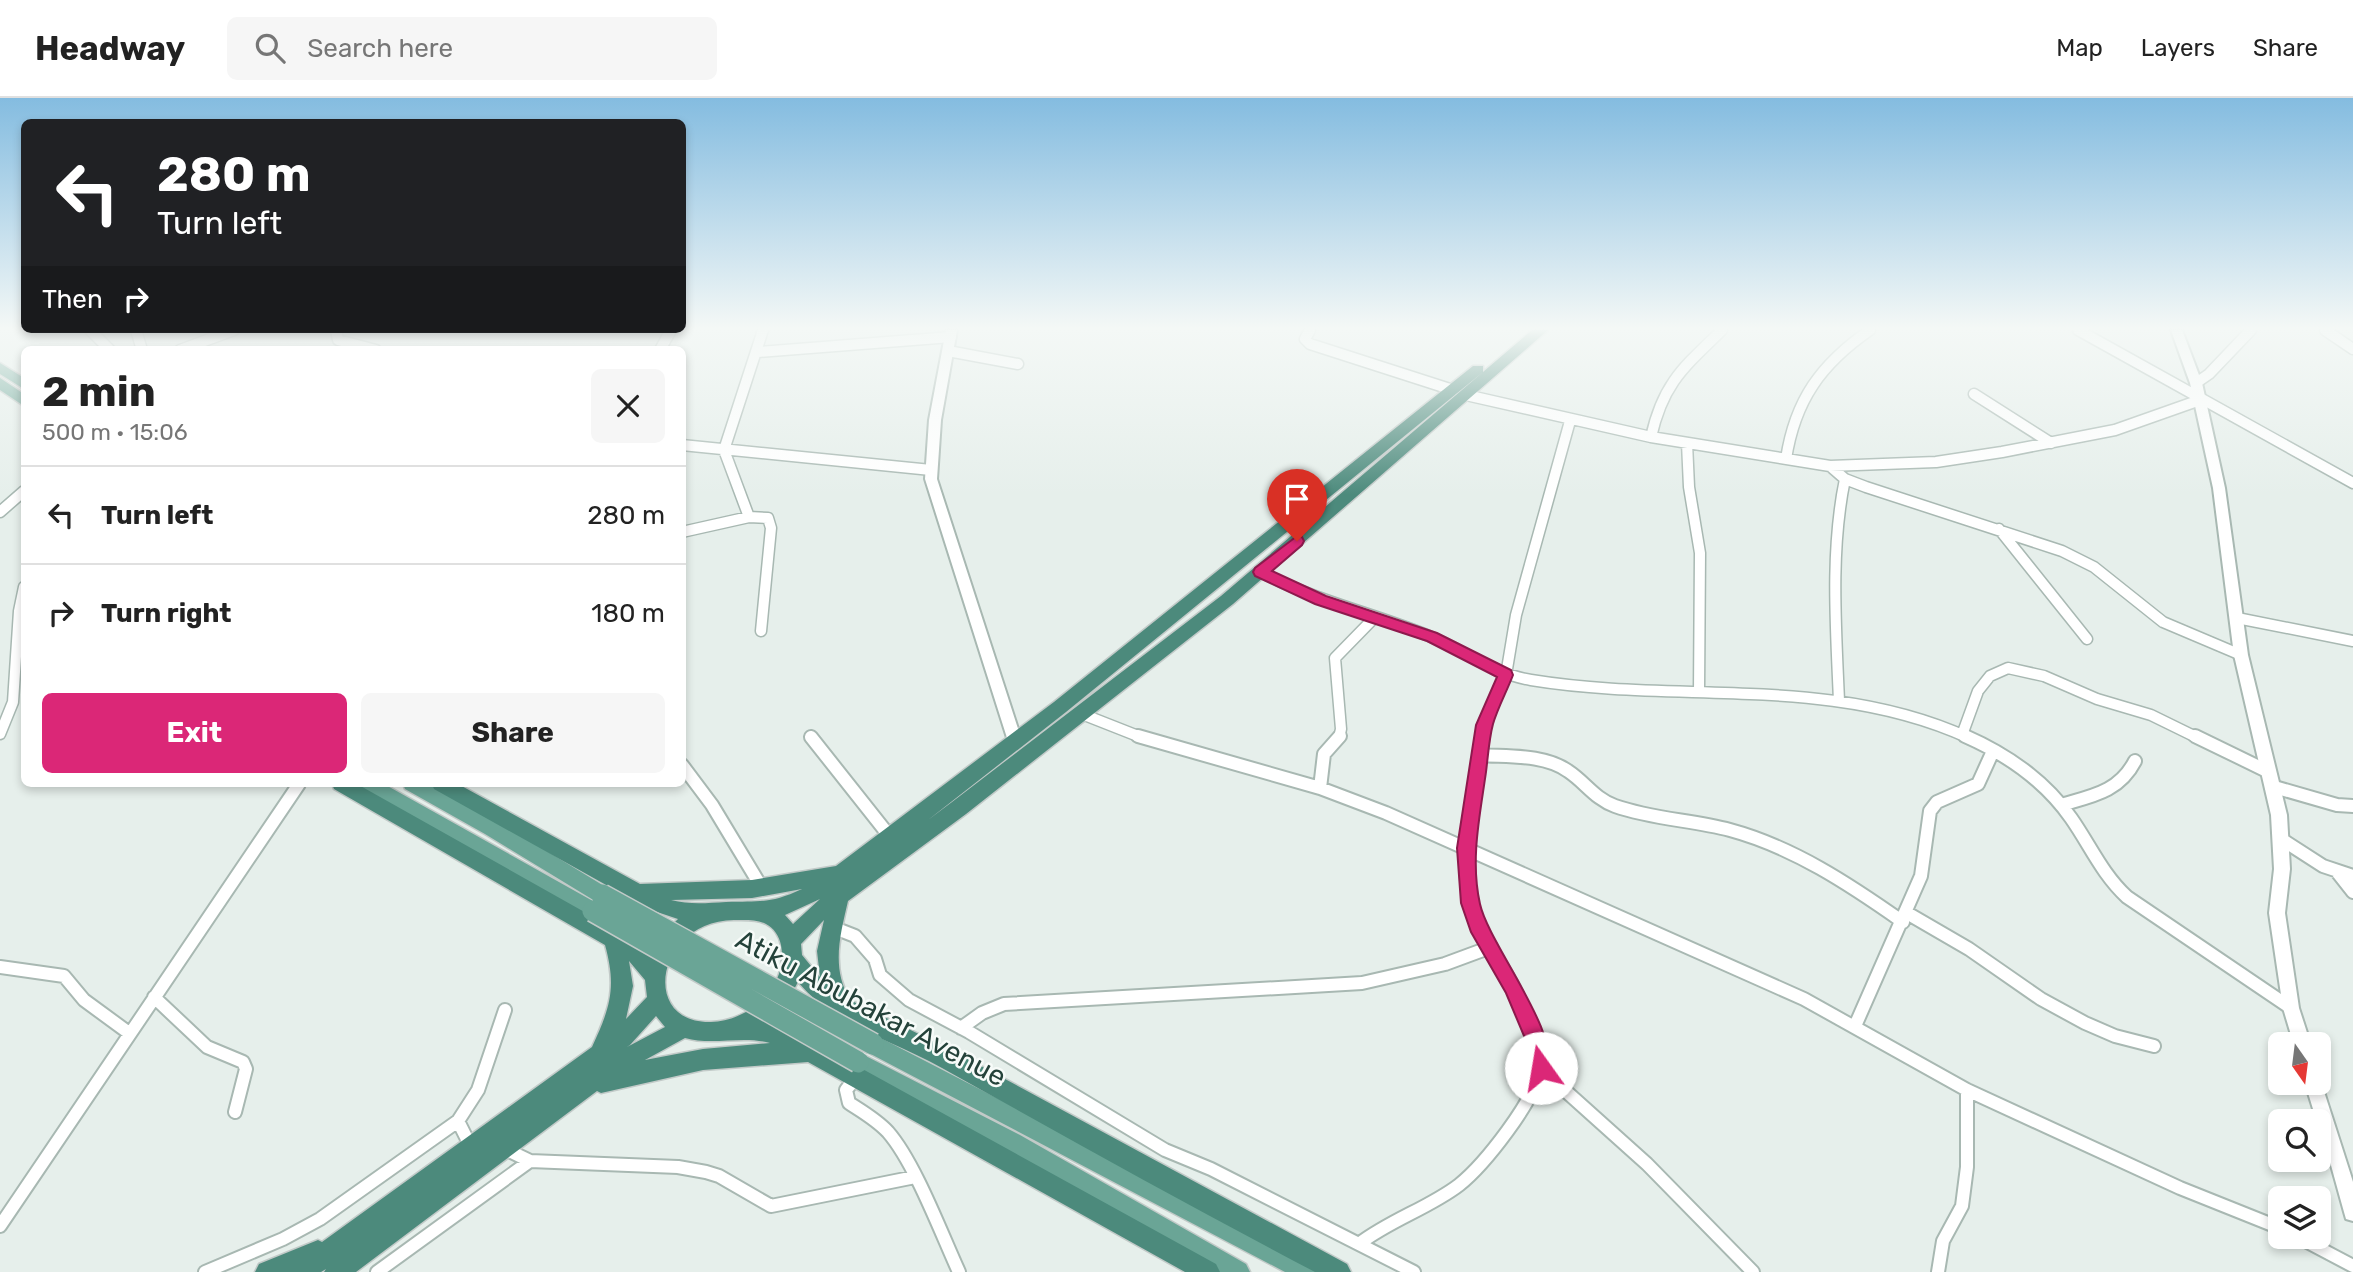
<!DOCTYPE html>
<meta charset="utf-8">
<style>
:root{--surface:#fff;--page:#f6f6f6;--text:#222;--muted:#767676;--line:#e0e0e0;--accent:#db2777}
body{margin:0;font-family:Rubik,sans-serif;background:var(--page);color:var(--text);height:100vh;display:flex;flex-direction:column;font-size:26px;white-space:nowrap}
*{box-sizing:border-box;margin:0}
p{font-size:23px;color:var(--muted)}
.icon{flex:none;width:38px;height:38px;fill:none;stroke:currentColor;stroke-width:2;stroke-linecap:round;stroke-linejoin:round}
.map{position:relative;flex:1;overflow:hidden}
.details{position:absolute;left:21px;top:248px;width:665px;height:441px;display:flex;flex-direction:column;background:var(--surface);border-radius:10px;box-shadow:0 4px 10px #0003}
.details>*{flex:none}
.guide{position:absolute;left:21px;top:21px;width:665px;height:214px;border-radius:10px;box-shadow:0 4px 10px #0003;background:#202124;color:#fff;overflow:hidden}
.needle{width:46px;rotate:166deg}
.tools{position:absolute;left:2268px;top:934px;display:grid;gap:14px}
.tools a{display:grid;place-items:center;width:63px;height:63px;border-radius:10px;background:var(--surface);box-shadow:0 4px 10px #0003;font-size:35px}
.pin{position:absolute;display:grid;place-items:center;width:60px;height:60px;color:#fff;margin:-72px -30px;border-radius:50% 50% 50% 0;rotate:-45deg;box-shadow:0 0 7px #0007}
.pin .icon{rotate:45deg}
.me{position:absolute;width:77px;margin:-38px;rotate:347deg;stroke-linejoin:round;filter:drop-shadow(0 0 5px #0008)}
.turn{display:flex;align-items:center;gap:24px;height:147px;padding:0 21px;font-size:32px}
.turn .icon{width:91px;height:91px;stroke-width:2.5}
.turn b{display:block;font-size:49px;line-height:60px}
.then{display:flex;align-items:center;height:66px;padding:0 21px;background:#0003;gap:14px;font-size:26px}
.round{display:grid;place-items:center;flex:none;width:74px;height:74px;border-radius:10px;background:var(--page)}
.summary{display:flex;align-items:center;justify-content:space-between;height:119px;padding:0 21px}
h1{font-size:42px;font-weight:700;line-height:52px}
.primary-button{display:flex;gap:14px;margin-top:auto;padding:14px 21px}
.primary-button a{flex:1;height:80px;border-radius:10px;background:var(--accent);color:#fff;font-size:28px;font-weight:700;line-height:80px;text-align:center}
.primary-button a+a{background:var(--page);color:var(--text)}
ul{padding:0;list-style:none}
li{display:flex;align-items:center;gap:21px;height:98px;padding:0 21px;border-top:2px solid var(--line)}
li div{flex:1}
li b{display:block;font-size:26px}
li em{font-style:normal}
header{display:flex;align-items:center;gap:42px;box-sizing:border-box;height:98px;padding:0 35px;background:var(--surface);border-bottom:2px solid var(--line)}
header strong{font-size:33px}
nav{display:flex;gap:38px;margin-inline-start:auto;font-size:24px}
.search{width:490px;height:63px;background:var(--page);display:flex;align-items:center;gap:18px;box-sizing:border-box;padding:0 24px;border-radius:10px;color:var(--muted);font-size:26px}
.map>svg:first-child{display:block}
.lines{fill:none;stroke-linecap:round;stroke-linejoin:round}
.minor-far1-casing{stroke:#a8b8b2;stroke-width:13}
.minor-casing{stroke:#a8b8b2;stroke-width:16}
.tertiary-casing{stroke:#a8b8b2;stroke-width:4}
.primary-casing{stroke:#c2cac8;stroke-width:3}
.trunk-casing{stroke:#c2cac8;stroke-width:3}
.minor-far1{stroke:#fff;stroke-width:10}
.minor{stroke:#fff;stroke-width:12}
.tertiary{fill:#fff;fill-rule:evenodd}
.primary{fill:#6aa596;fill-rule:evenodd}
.trunk{fill:#4c8a7c;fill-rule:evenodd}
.primary-bridge-casing{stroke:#c2cac8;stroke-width:24;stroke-linecap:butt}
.primary-bridge{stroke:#6aa596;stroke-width:21}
.route{fill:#db2777;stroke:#8e194d;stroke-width:2}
.labels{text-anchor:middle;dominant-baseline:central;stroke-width:5;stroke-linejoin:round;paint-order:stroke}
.near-street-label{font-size:28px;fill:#24423a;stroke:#f7fbf9}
</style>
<header>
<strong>Headway</strong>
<div class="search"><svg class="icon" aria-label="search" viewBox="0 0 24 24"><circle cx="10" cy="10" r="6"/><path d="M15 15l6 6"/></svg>Search here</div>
<nav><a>Map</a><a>Layers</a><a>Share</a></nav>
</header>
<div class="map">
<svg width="2353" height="1174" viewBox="0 0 2353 1174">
<rect width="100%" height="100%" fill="#e6efeb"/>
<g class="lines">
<defs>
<path id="minor-far1" d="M90 232 110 252
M136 232 142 252
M336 232 338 242 376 252
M1310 232 1305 241 1310 246 1453 292
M2078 232 2353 385
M2325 232 2353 251
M180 252 234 232
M660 252 671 232
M948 253 1018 266
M758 254 951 239
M2196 285 2209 276 2251 232
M1974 296 2051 345
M1466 297 1651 339 1830 368 1936 364 2002 354 2115 332 2200 302
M1651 339C1663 285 1684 269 1722 232
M1687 345 1689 389 1700 455 1699 593
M682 347 931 372
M1786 361C1795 302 1821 266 1870 232
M1830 368 1845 381 1866 389 2062 453 2094 469 2163 524 2241 557
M0 414 24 393
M749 419 724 352 763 232
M1999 431 2087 541
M682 434 749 419 768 420 771 430 761 533
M1261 474C1315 503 1373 515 1429 538 1464 552 1493 576 1531 582 1677 606 1830 576 1969 640
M2237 520 2353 543
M1839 603C1836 530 1830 453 1845 381
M1082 616 1143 640
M0 636 13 604 19 513 24 489
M1962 637 1978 593 1990 578 2008 570 2044 578 2097 601 2151 617 2198 640
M1339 640 1341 631 1335 560 1375 519
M1483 640 1485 627 1506 577 1516 517 1570 323"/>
<path id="minor" d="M1138 638 1320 690 1386 715 1804 901 1967 992 2180 1090 2280 1130
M1965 638C2006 656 2045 683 2071 720 2090 747 2102 776 2127 799L2291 910
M2195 638 2267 673
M811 639 891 740
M1480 657C1508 659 1544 656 1568 673 1585 684 1595 701 1615 708 1652 721 1692 722 1730 732 1793 749 1849 786 1903 824
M682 667 712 707 762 790
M2271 688 2337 707 2353 708
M1320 690 1324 656 1340 638
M2061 707C2092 698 2119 694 2135 663
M2281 741 2323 768 2353 778
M2338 775 2353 794
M1907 815 1969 851 2041 901 2085 925 2115 938 2154 948
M832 829 855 838 875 861 880 877 909 902 969 934 1165 1052 1211 1071 1414 1174
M0 869 64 878 84 902 129 935
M154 899 207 949 243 964 246 971 235 1014
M1855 928 1921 778 1930 713 1937 704 1978 686 1993 653
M961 930 982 915 1004 906 1362 885 1445 866 1491 849
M1540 970 1647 1066 1753 1174
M856 979 846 992 849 1005C863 1014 877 1022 888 1034 915 1065 941 1135 959 1174
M458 1023 471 1049
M503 1050 530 1063 678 1069 706 1074 719 1078 771 1108 915 1079
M0 1128 299 686
M2298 1139 2353 1168
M1359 1146C1390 1122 1429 1110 1459 1087 1484 1067 1536 1002 1540 970 1542 950 1523 909 1514 890 1500 862 1477 838 1470 806 1459 751 1475 692 1483 638
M205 1174 283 1141 320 1121 458 1023 478 992 505 912
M377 1174 530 1063
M1938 1174 1943 1143 1962 1108 1967 1069V992"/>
<path id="tertiary" d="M946 232H957L941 322 937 381 1022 643 1020 647H1010L1008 643 925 381 929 322Z
M2171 232H2182L2202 285 2225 390 2248 557 2287 717 2290 771 2285 815 2299 910 2311 947H2294L2283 910 2269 815 2274 771 2271 717 2234 557 2213 390 2190 285Z
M2319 978 2353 1084V1123L2346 1121 2344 1114 2319 1024H2317L2305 985H2319Z"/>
<path id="primary" d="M0 265 24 280V291L0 276Z
M0 280 24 296V308L0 292Z
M359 686H384L600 807 603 813 600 819 593 822 586 819 361 691Z
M403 686H429L499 724 609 791 612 797 609 803 602 806 595 803 485 736 405 691Z
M873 936 1317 1166 1321 1174H1285L865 953 862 946 865 939Z
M858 954 1020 1037 1246 1166 1250 1174H1215L1004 1053 850 971 847 964 850 957Z"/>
<path id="trunk" d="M1532 232H1548L1233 506 966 716 848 803C840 838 831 870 850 902L955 954 1347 1166 1351 1174H1315C1189 1108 1066 1039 942 970 894 943 834 927 798 884L787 904 768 924 790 931 1216 1166 1220 1174H1185L808 964 703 972 601 995 597 993 356 1174H324L326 1171 321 1174H255L259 1166 318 1142 322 1144 592 949C610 910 617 890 605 847L334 691 332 686H357L620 834 651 857 660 839 678 821 651 812 434 691 432 686H458L640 786 752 782 836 768 1054 604 1473 268H1483V274L1066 614 928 722 952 704 1221 498ZM802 791C770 806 760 803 726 804 707 805 690 807 671 802L752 800ZM820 801 793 826 785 817ZM734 822C744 822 757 821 766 826 774 830 779 838 781 847 789 888 750 923 711 924 639 926 656 823 734 822ZM824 822 817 853 820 879 802 857 801 846ZM629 863 645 882 647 899 626 921 633 888ZM656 918 665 929 627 949 630 947ZM685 940C714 948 741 937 770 945L703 951 645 962Z"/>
</defs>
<use href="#minor-far1" class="minor-far1-casing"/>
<use href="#minor" class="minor-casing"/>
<use href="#tertiary" class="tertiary-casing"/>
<use href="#primary" class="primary-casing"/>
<use href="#trunk" class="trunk-casing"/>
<use href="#minor-far1" class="minor-far1"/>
<use href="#minor" class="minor"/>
<use href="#tertiary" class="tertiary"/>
<use href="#primary" class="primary"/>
<use href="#trunk" class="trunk"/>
<defs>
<path id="primary-bridge" d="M602 797 873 946
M593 813 858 964"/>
</defs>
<use href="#primary-bridge" class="primary-bridge-casing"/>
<use href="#primary-bridge" class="primary-bridge"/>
</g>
<linearGradient id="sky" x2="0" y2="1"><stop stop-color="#84bce0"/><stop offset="0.58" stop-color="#f4f8f6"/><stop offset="1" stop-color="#f4f8f6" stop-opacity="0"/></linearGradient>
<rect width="2353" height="397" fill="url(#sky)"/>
<path class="route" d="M1297 438 1302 439 1304 443 1302 447 1272 473 1326 498 1437 535 1511 572 1513 577C1507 593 1498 609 1493 626 1489 641 1488 658 1486 674 1480 717 1470 762 1480 806 1489 847 1564 938 1547 977L1541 979 1534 977 1527 945 1506 895 1471 834 1461 805 1457 750 1476 627 1497 579 1427 543 1315 506 1255 478 1253 474 1255 470Z"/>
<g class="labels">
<g class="near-street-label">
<text transform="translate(871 910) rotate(28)">Atiku Abubakar Avenue</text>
</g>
</g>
</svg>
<div class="tools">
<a><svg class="needle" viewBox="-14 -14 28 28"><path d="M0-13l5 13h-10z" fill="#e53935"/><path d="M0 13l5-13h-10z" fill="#767676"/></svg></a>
<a><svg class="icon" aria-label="search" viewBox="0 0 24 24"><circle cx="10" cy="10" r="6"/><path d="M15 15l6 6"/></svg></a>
<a><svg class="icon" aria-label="layers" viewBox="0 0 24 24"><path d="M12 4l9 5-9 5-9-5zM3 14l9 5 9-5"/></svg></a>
</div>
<div class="pin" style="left:1297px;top:443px;background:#d93025"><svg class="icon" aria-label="arrive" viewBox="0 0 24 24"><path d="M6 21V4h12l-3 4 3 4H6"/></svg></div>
<svg class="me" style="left:1541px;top:970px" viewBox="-20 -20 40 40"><circle r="19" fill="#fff"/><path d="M0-13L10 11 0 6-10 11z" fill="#db2777"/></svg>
<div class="guide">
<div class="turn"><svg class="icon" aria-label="left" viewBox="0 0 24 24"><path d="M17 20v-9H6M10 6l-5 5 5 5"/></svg><div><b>280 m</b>Turn left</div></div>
<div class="then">Then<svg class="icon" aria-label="right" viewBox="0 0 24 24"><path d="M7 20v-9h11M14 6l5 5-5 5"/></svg></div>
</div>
<section class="details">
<div class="summary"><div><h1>2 min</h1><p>500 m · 15:06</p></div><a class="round"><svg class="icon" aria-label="close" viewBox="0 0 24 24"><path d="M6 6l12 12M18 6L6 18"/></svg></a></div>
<ul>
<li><svg class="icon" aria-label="left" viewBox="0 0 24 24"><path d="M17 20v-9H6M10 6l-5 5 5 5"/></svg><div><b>Turn left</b></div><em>280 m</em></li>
<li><svg class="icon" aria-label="right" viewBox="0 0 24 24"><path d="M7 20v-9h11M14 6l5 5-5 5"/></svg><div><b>Turn right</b></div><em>180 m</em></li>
</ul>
<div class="primary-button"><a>Exit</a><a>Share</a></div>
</section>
</div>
